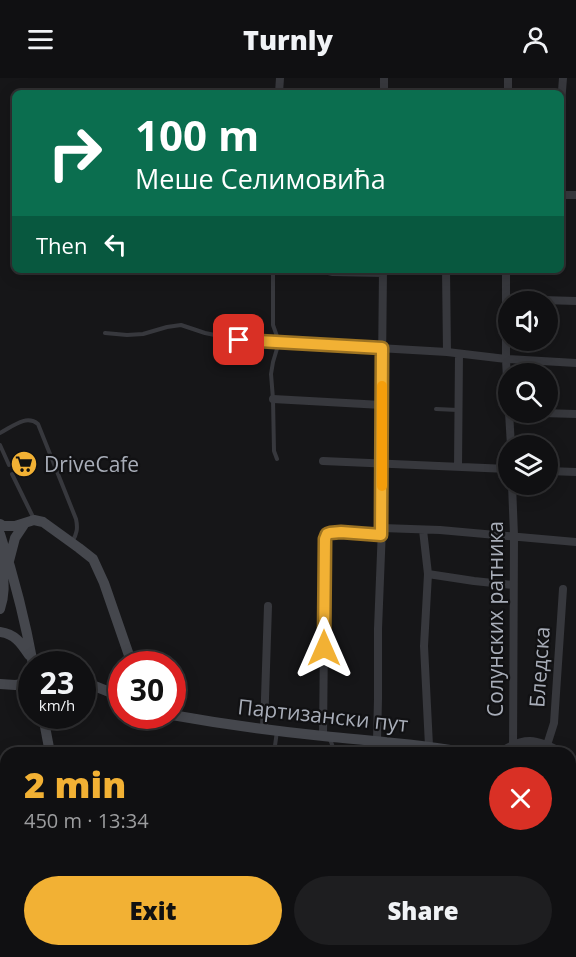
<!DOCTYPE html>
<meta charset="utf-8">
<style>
:root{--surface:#101012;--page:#1e1e20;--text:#f1f3f6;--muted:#9c9d9f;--line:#303032;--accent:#f2b134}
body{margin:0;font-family:"Open Sans",sans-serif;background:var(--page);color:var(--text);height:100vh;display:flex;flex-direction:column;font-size:22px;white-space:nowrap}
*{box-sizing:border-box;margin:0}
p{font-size:20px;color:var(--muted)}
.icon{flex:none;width:33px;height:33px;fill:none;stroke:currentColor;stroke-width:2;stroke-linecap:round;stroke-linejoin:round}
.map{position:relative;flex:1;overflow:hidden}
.details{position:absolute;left:0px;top:669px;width:576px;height:210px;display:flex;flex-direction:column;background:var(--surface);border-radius:18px 18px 0 0;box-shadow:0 3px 15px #0003,0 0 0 2px var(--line)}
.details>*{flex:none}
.guide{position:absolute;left:12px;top:12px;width:552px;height:183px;border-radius:9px;box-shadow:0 3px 15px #0003,0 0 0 2px var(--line);background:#0b6e4f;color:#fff;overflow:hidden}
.tools{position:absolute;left:498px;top:213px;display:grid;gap:12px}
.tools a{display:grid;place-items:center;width:60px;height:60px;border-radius:50%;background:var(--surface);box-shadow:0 3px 15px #0003,0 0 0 2px var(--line);font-size:30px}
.speed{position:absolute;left:18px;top:573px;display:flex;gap:12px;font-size:30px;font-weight:700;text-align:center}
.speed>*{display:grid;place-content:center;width:78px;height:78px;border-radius:50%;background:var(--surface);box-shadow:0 3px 15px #0003,0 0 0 2px var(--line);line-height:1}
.speed small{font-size:15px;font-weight:400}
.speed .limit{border:9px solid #d22;background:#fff;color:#111}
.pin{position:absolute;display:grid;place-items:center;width:51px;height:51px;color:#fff;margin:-26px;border-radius:12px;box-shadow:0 3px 9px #0006}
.me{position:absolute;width:66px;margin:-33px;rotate:0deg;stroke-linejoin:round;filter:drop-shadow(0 0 4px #0008)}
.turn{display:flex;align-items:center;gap:21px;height:126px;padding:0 24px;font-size:27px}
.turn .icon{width:78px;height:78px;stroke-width:2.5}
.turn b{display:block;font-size:42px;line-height:51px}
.then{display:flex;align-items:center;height:57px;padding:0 24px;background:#0003;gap:12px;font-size:22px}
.round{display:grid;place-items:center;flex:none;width:63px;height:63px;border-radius:32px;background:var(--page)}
.head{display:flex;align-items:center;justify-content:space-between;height:102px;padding:0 24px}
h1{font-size:36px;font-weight:800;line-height:45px;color:var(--accent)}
.action{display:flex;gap:12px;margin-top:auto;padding:12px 24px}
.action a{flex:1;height:69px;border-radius:36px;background:var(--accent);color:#111;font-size:24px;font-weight:800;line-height:69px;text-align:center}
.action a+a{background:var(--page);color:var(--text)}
header{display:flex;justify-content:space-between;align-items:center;height:78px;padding:0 24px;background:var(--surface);font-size:27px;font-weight:800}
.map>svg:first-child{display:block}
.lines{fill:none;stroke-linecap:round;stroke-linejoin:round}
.stream{stroke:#2c353c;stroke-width:2}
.service{stroke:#37383d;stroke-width:4}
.minor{stroke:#37383d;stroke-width:8}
.secondary{stroke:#45474d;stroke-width:10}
.route-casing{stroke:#9d7322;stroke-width:15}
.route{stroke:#f2b134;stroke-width:10}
.slow{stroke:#f59e0b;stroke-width:10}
.labels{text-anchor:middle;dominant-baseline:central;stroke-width:4.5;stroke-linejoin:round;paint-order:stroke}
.poi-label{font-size:21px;fill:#a8adb8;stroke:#111113;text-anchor:start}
.street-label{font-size:21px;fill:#a8adb8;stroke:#111113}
</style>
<header><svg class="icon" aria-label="menu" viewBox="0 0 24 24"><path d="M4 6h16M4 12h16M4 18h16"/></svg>Turnly<svg class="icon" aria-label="person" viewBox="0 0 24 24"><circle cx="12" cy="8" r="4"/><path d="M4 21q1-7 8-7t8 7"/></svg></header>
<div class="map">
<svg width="576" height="879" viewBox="0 0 576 879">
<rect width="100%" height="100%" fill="#161618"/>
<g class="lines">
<path class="stream" d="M570 728 576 730
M220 879 225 873"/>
<path class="service" d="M273 192V247L279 264 273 284 271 296 273 321 274 373 277 381
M105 255 127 257 143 256 167 249 181 247 205 255 239 262
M436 331 458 332
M0 355C12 349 26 336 38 346L76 441C78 450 77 456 72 464
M0 367 9 387
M12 396 34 441
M330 661 335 675
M274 675 277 653"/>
<path class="minor" d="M279 15 280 0
M384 15V0
M508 15V0
M561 26 563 0
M561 117H576
M324 192 333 194 383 195
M446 192 447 274
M506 192V281L508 323
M506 221 576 223
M239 262 447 274 506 281 576 285
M273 321 382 327
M511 368 509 334 576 336
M323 383 508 391
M458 389 459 276
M548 393 576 394
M512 406 514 458 513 675
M382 450 440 452 576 464
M423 452 428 496 424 568 429 668
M428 496 474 503 513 507
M264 651 268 528
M323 658 325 461 328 457 330 455 341 454 381 457
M377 662 378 621V551L382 450 381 385 383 192
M547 667 554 645 563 511
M499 675C524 658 536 660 563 675
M570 679 576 683
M570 745 576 749
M570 820 576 825
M570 841 576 834
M308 873 310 879
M373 873 375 879
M444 879 449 873
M537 879 542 873"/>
<path class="secondary" d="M0 446 3 448H15L34 442 43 444 79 470 93 481 104 505 132 586
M0 456C14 499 25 542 33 586
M9 483 15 460 25 445
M0 531C8 507 0 494 2 472
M0 554C15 556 21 565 29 577
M82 603 122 619
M0 606 15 607 32 605
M172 637C222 646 273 653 323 658 372 663 421 666 469 675
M43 638 50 675
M570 707 576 710
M79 873 80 879"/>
</g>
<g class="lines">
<defs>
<path id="route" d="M239 262 382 270 381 457 341 454 330 455 327 456 325 461 324 570"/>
</defs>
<use href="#route" class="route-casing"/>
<use href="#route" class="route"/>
<path class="slow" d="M382 408V308"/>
</g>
<defs>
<symbol id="supermarket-disc" viewBox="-11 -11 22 22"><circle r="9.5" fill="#f2b134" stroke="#111113"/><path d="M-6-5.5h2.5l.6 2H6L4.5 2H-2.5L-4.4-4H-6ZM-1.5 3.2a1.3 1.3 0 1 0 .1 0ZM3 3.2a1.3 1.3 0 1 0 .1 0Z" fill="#111"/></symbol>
</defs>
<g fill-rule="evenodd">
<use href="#supermarket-disc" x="9" y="371" width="30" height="30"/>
</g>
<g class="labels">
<g class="poi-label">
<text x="44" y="386">DriveCafe</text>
</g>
<g class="street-label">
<text transform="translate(495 541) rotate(-90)">Солунских ратника</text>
<text transform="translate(539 589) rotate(-86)">Бледска</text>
<text transform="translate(323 637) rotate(6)">Партизански пут</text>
</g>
</g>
</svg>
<div class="tools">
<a><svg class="icon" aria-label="sound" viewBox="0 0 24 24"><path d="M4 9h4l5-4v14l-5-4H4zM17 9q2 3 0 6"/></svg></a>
<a><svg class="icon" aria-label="search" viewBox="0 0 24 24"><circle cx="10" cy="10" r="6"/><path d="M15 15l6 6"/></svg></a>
<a><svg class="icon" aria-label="layers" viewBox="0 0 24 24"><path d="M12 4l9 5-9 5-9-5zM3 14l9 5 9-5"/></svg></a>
</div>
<div class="speed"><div>23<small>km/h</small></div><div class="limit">30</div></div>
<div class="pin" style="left:239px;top:262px;background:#d93025"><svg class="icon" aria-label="arrive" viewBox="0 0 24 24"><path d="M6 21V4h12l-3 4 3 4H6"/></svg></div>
<svg class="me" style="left:324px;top:570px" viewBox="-20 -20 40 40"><path d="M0-17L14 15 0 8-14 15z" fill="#f2b134" stroke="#fff" stroke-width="4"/></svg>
<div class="guide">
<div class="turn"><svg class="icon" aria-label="right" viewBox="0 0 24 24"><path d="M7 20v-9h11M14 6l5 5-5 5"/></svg><div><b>100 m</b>Меше Селимовића</div></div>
<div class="then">Then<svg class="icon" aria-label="left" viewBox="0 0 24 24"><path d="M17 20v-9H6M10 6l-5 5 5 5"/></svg></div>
</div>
<section class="details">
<div class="head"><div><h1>2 min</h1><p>450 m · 13:34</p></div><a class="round" style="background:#d93025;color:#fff"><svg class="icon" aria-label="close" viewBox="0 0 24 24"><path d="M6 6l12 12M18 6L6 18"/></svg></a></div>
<div class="action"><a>Exit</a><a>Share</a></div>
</section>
</div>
